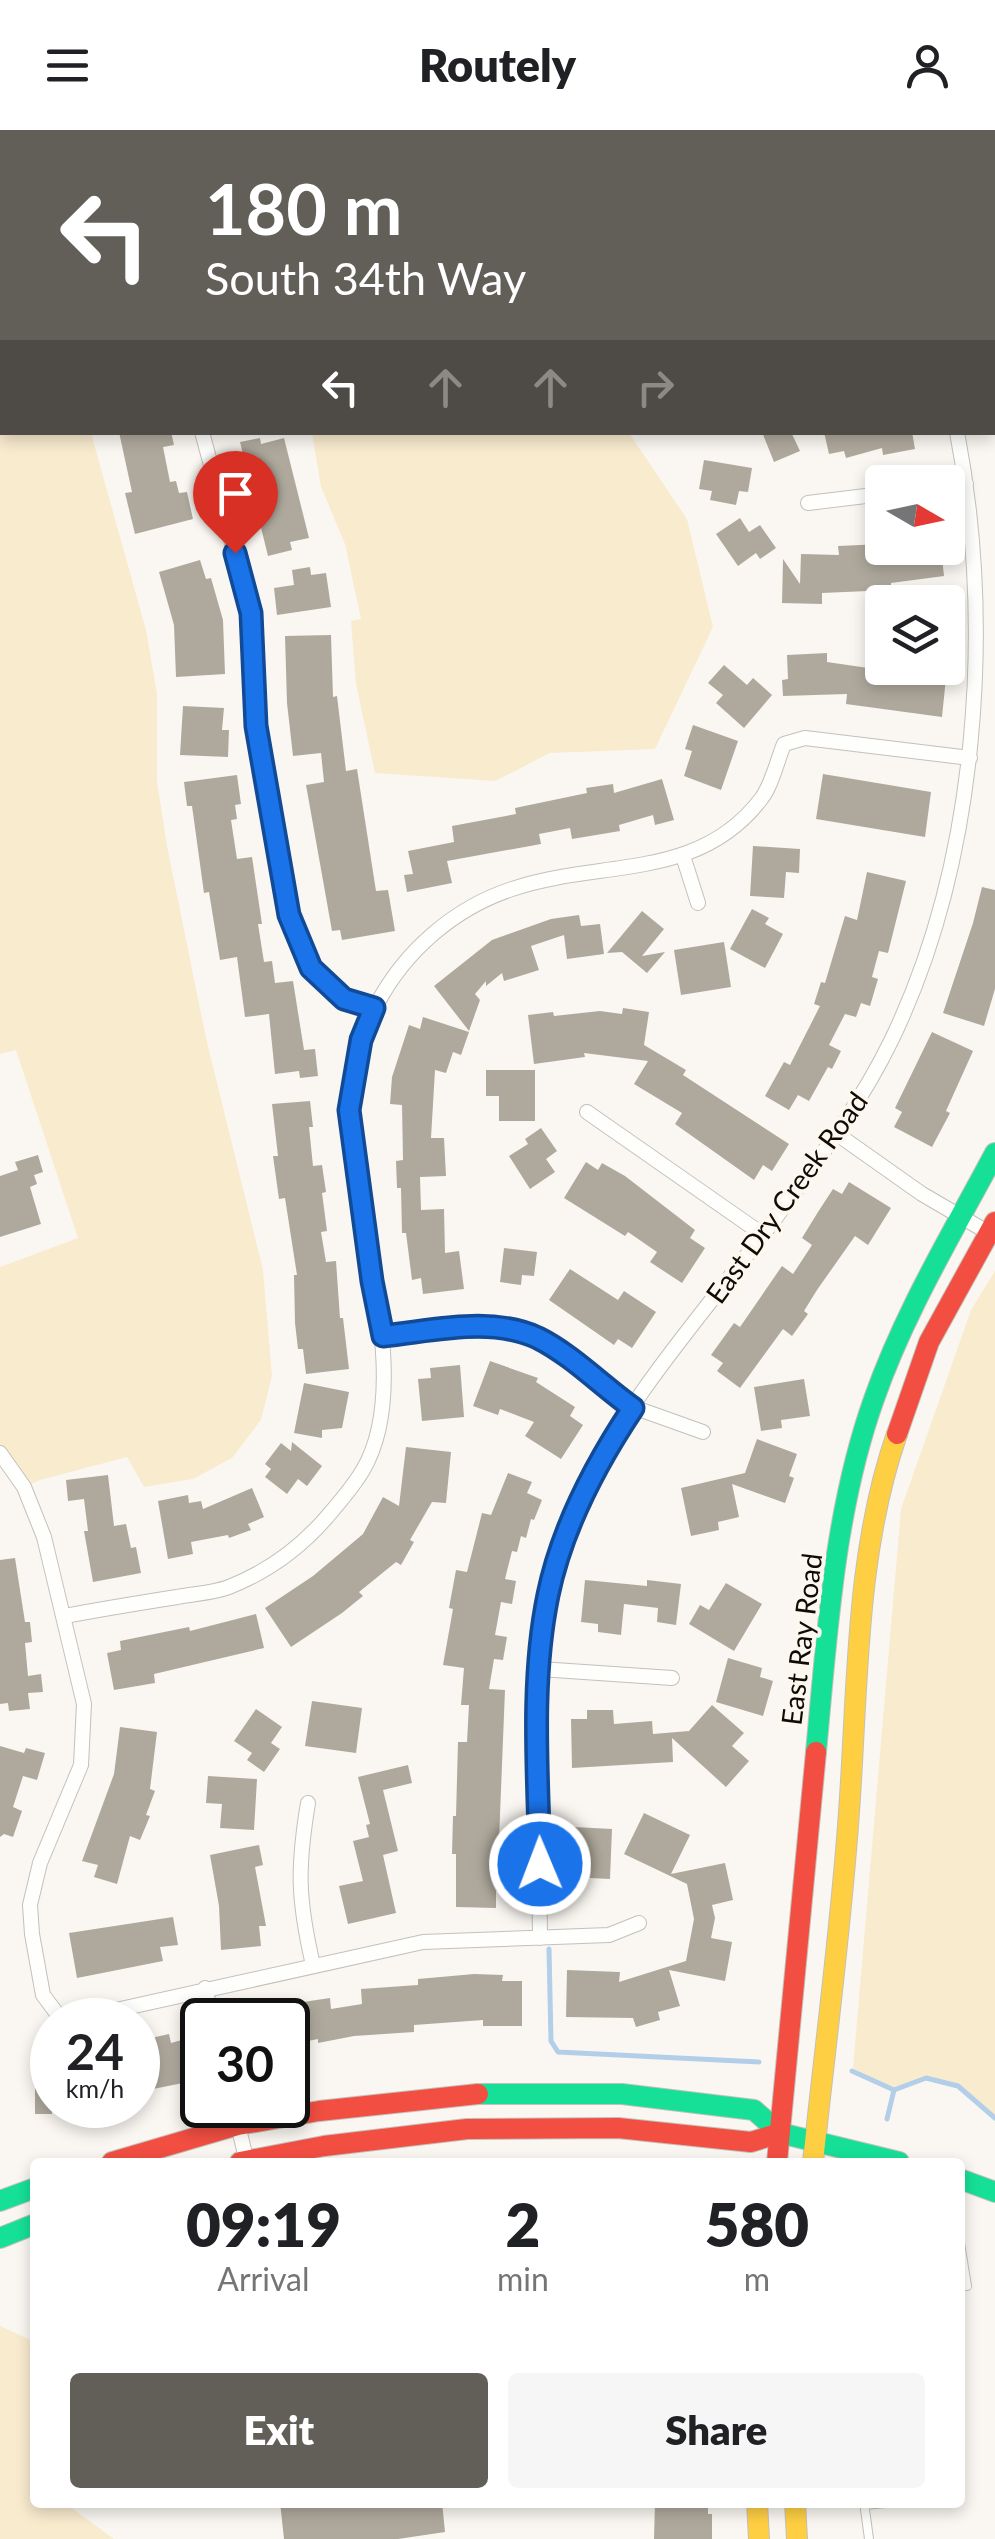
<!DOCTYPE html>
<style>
:root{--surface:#fff;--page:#f6f6f6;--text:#202124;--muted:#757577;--accent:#625e58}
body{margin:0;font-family:Lato,sans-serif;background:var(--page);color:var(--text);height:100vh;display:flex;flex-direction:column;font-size:38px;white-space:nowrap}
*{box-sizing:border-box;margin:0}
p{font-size:32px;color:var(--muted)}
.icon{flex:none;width:55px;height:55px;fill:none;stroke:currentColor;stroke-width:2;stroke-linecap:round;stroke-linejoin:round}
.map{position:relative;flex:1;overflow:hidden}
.side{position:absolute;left:30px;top:2028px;width:935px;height:350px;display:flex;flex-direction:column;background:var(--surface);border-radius:10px;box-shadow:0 5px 15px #0003}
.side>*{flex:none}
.hud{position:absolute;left:0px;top:0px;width:995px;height:305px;box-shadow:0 5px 15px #0003;background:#625e58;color:#fff;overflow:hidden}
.needle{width:65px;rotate:99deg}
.fabs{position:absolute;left:865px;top:335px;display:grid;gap:20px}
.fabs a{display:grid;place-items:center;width:100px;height:100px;border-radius:10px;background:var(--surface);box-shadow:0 5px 15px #0003;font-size:50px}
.speed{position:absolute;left:30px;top:1868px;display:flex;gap:20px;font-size:50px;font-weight:700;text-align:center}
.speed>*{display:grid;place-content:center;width:130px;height:130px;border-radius:50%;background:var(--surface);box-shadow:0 5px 15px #0003;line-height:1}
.speed small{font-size:25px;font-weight:400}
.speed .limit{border:5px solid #111;border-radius:15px;background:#fff;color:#111}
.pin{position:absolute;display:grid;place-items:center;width:85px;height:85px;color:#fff;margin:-102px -42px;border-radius:50% 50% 50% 0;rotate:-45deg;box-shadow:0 0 10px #0007}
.pin .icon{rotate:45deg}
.me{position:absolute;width:110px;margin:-55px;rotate:359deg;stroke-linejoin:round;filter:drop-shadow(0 0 8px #0008)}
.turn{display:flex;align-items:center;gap:35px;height:210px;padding:0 40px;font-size:45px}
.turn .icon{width:130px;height:130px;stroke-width:2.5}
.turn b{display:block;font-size:70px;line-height:85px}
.lanes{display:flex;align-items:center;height:95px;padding:0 40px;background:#0003;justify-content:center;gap:50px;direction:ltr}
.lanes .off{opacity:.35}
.eta{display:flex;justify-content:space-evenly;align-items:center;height:170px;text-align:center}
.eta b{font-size:60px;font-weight:800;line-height:70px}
.action{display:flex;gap:20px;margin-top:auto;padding:20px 40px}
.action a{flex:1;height:115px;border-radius:10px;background:var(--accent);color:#fff;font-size:40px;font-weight:800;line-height:115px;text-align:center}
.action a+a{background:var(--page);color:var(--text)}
header{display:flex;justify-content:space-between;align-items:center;height:130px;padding:0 40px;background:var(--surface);font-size:45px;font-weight:800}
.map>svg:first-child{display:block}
.green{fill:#f9ebce}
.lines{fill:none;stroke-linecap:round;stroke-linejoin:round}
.stream{stroke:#b2cee9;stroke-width:5}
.building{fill:#afa99d}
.lane-casing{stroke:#c4c0ba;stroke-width:10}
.street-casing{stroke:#c4c0ba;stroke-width:16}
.fast-casing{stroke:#c4c0ba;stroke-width:22}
.slow-casing{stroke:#c4c0ba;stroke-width:22}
.jam-casing{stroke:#c4c0ba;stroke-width:22}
.lane{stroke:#fefefd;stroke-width:8}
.street{stroke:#fefefd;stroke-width:14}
.fast{stroke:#16e098;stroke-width:20}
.slow{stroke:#ffcf43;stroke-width:20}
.jam{stroke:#f24e42;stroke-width:20}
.route-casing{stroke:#114b97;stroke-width:25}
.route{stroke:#1a73e8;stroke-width:18}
.labels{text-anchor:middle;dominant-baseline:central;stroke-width:8;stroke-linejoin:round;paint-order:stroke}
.street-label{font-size:28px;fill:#100c05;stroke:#fdf8ef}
</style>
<header><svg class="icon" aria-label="menu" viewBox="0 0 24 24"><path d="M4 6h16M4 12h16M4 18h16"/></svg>Routely<svg class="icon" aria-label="person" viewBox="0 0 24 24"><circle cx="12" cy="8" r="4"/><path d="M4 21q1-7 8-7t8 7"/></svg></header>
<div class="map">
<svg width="995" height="2409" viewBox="0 0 995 2409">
<rect width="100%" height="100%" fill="#faf7f2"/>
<path class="green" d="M130 0H658V2H127Z
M0 58 2 302 91 303 146 500 157 564V651L167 716 206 908 263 1140 272 1246 261 1290 232 1328 193 1349 144 1357 127 1327 40 1350 24 1357 0 1323V1137L78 1108 16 920 0 924Z
M312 303H629L687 389 713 497 655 619 550 623 495 651 375 643 356 554 351 491 361 489 345 414 321 357Z
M995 1141V1988L958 1956 926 1948 894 1960 853 1938 901 1379 971 1180Z
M0 2196 35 2212V2372L65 2373 114 2409H0Z"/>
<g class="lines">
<path class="stream" d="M549 1819 551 1911 558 1922 759 1932
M852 1941 894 1960 926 1948 958 1956 995 1988
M887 1989 894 1960"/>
</g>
<path class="building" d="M119 302H171L174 315 163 317 170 352 176 351 179 363 187 362 193 389 135 404 125 363 132 362Z
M762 302H791L800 321 774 332Z
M824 302H912L915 319 883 325 882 318 846 328 844 321 829 324Z
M260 308 261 314 284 308 309 408 290 412 292 420 268 426 240 312Z
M704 330 752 338 748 362 739 361 736 375 710 370 712 361 699 359Z
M740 388 749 402 760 395 776 418 760 429 756 423 738 436 716 404Z
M882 414V418H941L944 446 891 453V460L822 463V474L782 473 783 429 800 454 801 424 839 425 838 416Z
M200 430 206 449 211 448 223 490 225 544 176 547 174 495 159 442Z
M310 437 311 445 326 443 331 477 277 485 274 458 294 455 292 440Z
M331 505 333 567 337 566 346 641 357 639 376 761 388 760 395 801 342 810 340 800 332 801 306 655 324 652 321 623 293 626 287 573 285 506Z
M827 523V532L882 540 881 548 920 552 922 538H947L942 587 846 574 847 564 783 566 782 550 788 549 787 525Z
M724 535 747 555 753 548 772 565 744 598 716 573 723 565 708 553Z
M183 576 224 578 222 600H229L228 627 180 625Z
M693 595 738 611 721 660 684 646 692 621 685 619Z
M823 644 931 662 925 707 816 689Z
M237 645 241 674 235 675 237 689 231 690 237 729 252 727 262 794H258L264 832 272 831 275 853 293 851 304 920 315 919 318 946 300 948 299 941 275 944 269 884 245 887 237 827 220 830 209 762 204 763 192 676H187L184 652Z
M662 649 674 690 655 695 653 685 619 695 620 701 572 709 570 698 539 704 541 714 447 731 452 753 407 762 404 745 413 744 408 721 454 712 452 696 516 684 515 678 587 663 586 658 613 654 614 663Z
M753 716 800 719 799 743 786 742 784 768 750 766Z
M867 742 906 751 888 823 879 821 872 847 878 849 870 876 861 873 856 887 845 884 829 915 841 921 832 939 828 937 809 971 798 965 789 980 765 966 784 932 790 935 820 876 814 874 821 852 825 853 845 786 857 790Z
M982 757 995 760V859L984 896 943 883 973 793Z
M752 779 769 788 765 794 783 804 765 838 730 819Z
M642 781 664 799 642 826 665 822 647 843 622 822 607 823Z
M579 785 581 796 600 794 604 824 567 829 564 805 531 816 539 840 504 851 502 843 486 856V851L475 864 480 870 469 901 434 856 492 810 551 789Z
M724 812 731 857 681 865 674 820Z
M623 878 649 882 644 915 686 940 683 945 789 1014 772 1041 763 1035 754 1050 675 994 682 983 634 954 648 931 584 923 585 927 534 934 528 885 553 882 554 886 600 881 622 884Z
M423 887 469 902 461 925 453 922 446 943 435 940 431 1008H444L446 1046 420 1047 421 1080 444 1079 445 1123 459 1121 464 1159 423 1164 421 1148 412 1150 406 1103H402L401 1058H397L396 1031 403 1030 402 975 390 974 392 947 409 895 420 899Z
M932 902 973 921 946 981 950 983 932 1017 894 997 902 982 895 978Z
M486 940H535V991H499V966H486Z
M310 971 313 997H309L313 1036 322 1035 326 1062 322 1063 327 1101 321 1102 326 1132 336 1131 340 1188H343L349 1239 306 1244 303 1219H298L295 1193 294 1145H297L285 1068 279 1069 273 1026H278L272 974Z
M541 998 557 1021 546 1029 555 1042 530 1059 509 1026 528 1014 525 1009Z
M38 1025 43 1042 34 1045 37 1054 30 1057 41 1094 0 1107V1046L18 1040 15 1032Z
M586 1032 598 1040 602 1033 625 1046 695 1100 690 1108 705 1118 682 1153 650 1132 657 1122 628 1102 625 1106 564 1068Z
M849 1052 891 1078 868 1115 855 1106 817 1160 804 1181 808 1184 792 1206 783 1199 740 1258 717 1241 723 1233 711 1225 734 1193 740 1197 782 1136 793 1144 812 1115 802 1108 818 1082 833 1059 842 1064Z
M504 1118 537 1122 534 1146 522 1145 521 1155 500 1152Z
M570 1139 618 1170 624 1161 656 1182 632 1218 618 1209 614 1215 549 1170Z
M490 1231 538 1248 536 1252 575 1277 570 1286 583 1295 561 1329 525 1306 534 1292 500 1279 498 1285 473 1276Z
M460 1235 464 1287 422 1291 418 1249 431 1248 430 1238Z
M804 1249 810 1286 781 1290 782 1298 761 1301 754 1257Z
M304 1253 349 1262 342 1298 322 1300V1308L294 1303Z
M757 1309 797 1324 789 1346 794 1348 785 1373 732 1354 739 1387 718 1392 719 1400 691 1406 681 1358 745 1343Z
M292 1312 322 1336 307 1356 298 1349 287 1364 265 1347 271 1339 265 1334 281 1313 291 1321Z
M406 1317 451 1322 446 1373 432 1372 410 1410 414 1412 401 1435 396 1432 359 1462 363 1466 342 1483 291 1517 265 1478 313 1446 363 1404 383 1367 399 1376Z
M508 1343 532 1352 527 1363 542 1370 534 1390 531 1389 526 1408 521 1406 517 1422 512 1421 505 1449 516 1451 512 1474 501 1472 495 1505 507 1507 503 1530 494 1529 489 1559 505 1560 498 1735H505V1761H496V1778L456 1777V1724H452L453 1686H456L458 1612H467L469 1575H461L464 1538 443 1535 453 1479 449 1478 456 1440 467 1442 482 1383 491 1385Z
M108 1345 114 1396 126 1394 131 1418 136 1417 141 1443 93 1452 84 1401H88L84 1369 68 1371 66 1350Z
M252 1358 264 1387 248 1394 251 1400 229 1408 228 1405 191 1412 193 1424 168 1429 158 1371 188 1365 189 1373 201 1371 203 1379Z
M15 1428 25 1492H30L32 1512 25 1513 28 1546 41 1544 43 1562 28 1563 30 1579 9 1581 8 1573 0 1574V1430Z
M585 1450 647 1456V1450L681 1454 676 1495 657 1492 658 1478 624 1474 621 1505 598 1502V1494L581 1492Z
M726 1453 762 1474 734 1521 689 1494 700 1475 709 1480Z
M256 1484 264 1518 154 1544 155 1553 114 1560 107 1523 121 1520 120 1511 189 1497 190 1501Z
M728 1528 762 1538 760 1547 773 1551 763 1586 716 1572Z
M312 1571 362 1578 356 1623 305 1616Z
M712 1575 744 1603 732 1616 749 1631 726 1657 672 1608 673 1632 572 1638 571 1589H587V1580H613L614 1594 652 1591 653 1604 689 1601Z
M256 1579 282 1597 271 1613 280 1619 264 1642 247 1630 252 1623 234 1611Z
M120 1597 157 1602 150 1659 155 1661 146 1685 150 1686 140 1710 130 1706 117 1754 94 1747 98 1735 82 1731 114 1644Z
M0 1616 24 1623 26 1618 45 1623 37 1650 23 1646 13 1677 22 1681 13 1707 4 1704 0 1707Z
M408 1635 412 1653 383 1660 398 1721 383 1725 396 1783 348 1794 339 1756 363 1751 353 1711 369 1707 366 1695 370 1694 358 1647Z
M208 1646 257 1649 254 1700 220 1698 222 1674 206 1673Z
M644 1683 690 1705 671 1744 725 1733 733 1770 712 1775 715 1788 711 1808 732 1812 725 1851 669 1840 680 1876 658 1882 660 1890 636 1897 633 1888 566 1887 567 1840 620 1842 619 1852 686 1831 694 1789 687 1754 624 1724Z
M574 1697 612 1699 610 1749 590 1748 591 1740 572 1739Z
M259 1715 263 1735 255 1737 266 1796H259L261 1816 221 1820 219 1776 210 1725Z
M173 1787 178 1815 160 1817 163 1831 77 1848 69 1803Z
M474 1844 503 1845 502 1851H522V1896H483V1890L414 1895V1902L354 1906 318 1913V1909L288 1915V1890H257L256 1883 303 1872 330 1868 331 1879 362 1874 361 1859 418 1855V1849Z
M169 1904 171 1913 189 1908 198 1950 138 1962V1911Z
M35 1938H52V1984H35Z
M280 2372H442L445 2402 398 2409H284Z
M655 2372H708V2384H712V2409H654Z"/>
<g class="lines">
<defs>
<path id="lane" d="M960 2113 967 2156
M864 2372 869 2409
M865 2375 895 2372"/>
<path id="street" d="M91 0 93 2
M992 63 995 62
M202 302 251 483 256 596 289 785 311 838 345 869 374 879
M948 356 966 354
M808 373 882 364
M683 726 698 773
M587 982 762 1104
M837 1004 922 1064 989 1103
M383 1206 489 1195 518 1202 539 1209 633 1277 703 1302
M0 1323 24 1357 44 1407 84 1574 81 1635 40 1733 30 1775 32 1804 43 1865 61 1889 89 1886 423 1812 609 1805 639 1793
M65 1486C102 1479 139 1473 177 1467 193 1464 213 1463 229 1457 267 1442 299 1419 326 1388 339 1373 353 1357 363 1340 406 1267 371 1145 359 1065 350 999 344 935 377 874 405 821 454 778 512 759 599 729 698 752 761 669 772 655 777 631 784 614L805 608 970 628
M540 1539 672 1548
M308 1673C297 1739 298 1770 313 1835
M540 1808C539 1664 520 1509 578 1373 622 1271 711 1175 777 1086 819 1029 861 973 892 909 978 730 994 496 957 302
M205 1858 213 1890
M233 1975 247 2032"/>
<path id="fast" d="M816 1622C827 1505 834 1381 874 1269 904 1183 952 1104 995 1023
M478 1964H622L754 1980 780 2003 899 2032
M960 2049 995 2062
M0 2071 35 2058
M0 2108 35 2094"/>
<path id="slow" d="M813 2032C825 1916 841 1799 849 1682 858 1557 855 1424 897 1304
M757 2372 759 2409
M795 2372 797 2409"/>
<path id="jam" d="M897 1304 929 1212 995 1092
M112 2032 238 1995 319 1981 478 1964
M240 2032 324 2016 467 1999 618 1998 751 2012 780 2003
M777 2032 816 1622"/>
</defs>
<use href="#lane" class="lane-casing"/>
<use href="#street" class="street-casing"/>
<use href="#fast" class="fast-casing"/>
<use href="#slow" class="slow-casing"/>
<use href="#jam" class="jam-casing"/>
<use href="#lane" class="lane"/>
<use href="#street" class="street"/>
<use href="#fast" class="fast"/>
<use href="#slow" class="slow"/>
<use href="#jam" class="jam"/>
</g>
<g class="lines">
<defs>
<path id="route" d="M235 423 251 483 256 596 289 785 311 838 344 869 374 878 361 910 349 980 372 1151 383 1206C433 1201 491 1186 538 1208 572 1225 602 1256 633 1278 595 1335 562 1397 548 1465 530 1552 538 1646 540 1734"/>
</defs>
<use href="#route" class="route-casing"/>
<use href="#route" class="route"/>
</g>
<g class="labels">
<g class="street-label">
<text transform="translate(786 1067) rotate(-54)">East Dry Creek Road</text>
<text transform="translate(801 1509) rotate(-83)">East Ray Road</text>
</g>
</g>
</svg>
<div class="fabs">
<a><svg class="needle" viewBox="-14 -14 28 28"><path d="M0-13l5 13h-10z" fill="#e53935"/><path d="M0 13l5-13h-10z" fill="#757577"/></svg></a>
<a><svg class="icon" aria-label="layers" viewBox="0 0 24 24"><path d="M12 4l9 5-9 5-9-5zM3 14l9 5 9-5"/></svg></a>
</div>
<div class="speed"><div>24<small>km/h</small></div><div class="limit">30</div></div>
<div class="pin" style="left:235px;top:423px;background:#d93025"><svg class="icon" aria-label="arrive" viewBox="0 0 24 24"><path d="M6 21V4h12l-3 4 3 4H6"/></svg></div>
<svg class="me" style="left:540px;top:1734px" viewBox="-20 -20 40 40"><circle r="17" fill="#1a73e8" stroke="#fff" stroke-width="3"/><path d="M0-11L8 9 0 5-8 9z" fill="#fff"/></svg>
<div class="hud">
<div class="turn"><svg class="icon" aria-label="left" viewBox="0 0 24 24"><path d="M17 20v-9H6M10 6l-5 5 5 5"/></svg><div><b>180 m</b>South 34th Way</div></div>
<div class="lanes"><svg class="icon" aria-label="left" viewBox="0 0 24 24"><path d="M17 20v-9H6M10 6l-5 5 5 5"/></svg><svg class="icon off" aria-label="ahead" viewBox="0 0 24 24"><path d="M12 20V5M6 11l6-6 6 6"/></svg><svg class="icon off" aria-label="ahead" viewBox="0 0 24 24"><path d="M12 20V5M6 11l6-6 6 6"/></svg><svg class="icon off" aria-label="right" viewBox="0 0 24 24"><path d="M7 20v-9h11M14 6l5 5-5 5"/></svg></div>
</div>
<section class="side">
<div class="eta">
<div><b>09:19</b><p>Arrival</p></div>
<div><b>2</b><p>min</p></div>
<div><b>580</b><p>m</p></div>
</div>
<div class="action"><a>Exit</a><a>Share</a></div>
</section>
</div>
